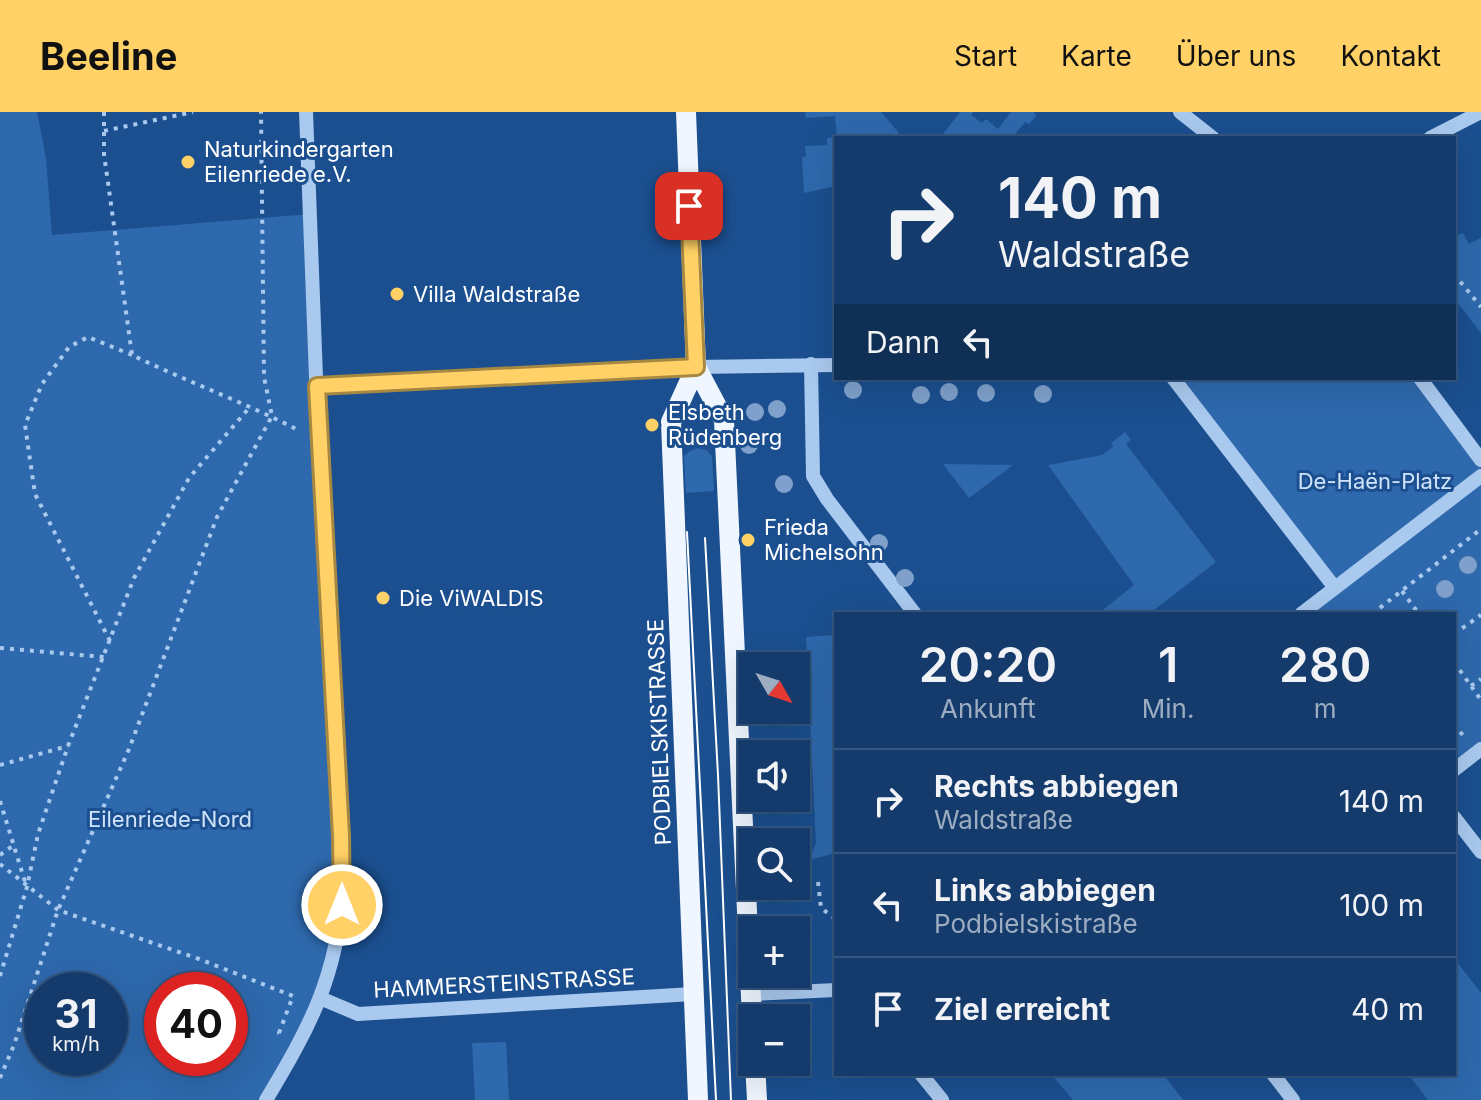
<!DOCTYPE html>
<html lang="de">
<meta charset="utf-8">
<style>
:root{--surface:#143b6b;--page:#214673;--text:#f1f3f6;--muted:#9dadc1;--line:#33557e;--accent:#ffd166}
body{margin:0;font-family:Inter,sans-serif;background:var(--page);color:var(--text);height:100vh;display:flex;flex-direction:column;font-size:30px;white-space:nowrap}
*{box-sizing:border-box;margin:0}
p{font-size:26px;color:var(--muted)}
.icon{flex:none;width:44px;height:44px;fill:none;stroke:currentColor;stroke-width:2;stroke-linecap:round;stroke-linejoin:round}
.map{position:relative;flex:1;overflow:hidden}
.details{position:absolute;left:834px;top:500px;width:622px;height:464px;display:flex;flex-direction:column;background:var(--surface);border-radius:0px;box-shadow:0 8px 32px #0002,0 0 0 2px var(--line)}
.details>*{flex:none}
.guide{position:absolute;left:834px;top:24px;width:622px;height:244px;border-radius:0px;box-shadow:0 8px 32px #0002,0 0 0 2px var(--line);background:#143b6b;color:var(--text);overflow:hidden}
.needle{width:52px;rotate:129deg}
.buttons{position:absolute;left:738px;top:540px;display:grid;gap:16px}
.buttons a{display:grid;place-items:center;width:72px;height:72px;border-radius:0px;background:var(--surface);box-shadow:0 8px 32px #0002,0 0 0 2px var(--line);font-size:40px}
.speed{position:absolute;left:24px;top:860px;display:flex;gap:16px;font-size:40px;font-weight:700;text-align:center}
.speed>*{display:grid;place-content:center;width:104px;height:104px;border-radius:50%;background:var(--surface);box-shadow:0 8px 32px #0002,0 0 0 2px var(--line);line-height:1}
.speed small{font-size:20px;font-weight:400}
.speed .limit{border:12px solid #d22;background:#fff;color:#111}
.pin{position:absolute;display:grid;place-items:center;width:68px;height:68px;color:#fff;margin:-34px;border-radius:16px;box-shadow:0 4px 12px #0006}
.me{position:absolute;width:88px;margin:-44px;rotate:0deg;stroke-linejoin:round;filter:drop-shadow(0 0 6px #0008)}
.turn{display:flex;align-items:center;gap:28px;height:168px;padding:0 32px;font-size:36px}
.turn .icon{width:104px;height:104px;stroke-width:2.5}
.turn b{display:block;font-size:56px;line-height:68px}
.then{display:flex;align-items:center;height:76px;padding:0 32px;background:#0003;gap:16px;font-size:30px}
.eta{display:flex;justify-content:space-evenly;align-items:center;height:136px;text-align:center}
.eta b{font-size:48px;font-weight:600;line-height:56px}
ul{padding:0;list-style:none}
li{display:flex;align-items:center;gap:24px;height:104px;padding:0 32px;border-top:2px solid var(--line)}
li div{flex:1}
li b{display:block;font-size:30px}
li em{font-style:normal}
header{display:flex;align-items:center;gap:48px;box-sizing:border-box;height:112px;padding:0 40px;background:var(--accent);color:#111}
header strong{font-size:38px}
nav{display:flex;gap:44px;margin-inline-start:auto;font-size:28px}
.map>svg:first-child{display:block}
.green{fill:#2e69ad;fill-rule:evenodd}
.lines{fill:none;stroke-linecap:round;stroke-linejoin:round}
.path{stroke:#a9c9ee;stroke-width:4;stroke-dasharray:4 6;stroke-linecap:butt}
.minor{stroke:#a9c9ee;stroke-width:14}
.major{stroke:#f0f6ff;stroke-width:20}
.tram{stroke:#fff;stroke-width:2}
.tree{fill:#7ea0ca}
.route-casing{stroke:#a68842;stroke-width:20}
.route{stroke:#ffd166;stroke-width:14}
.poi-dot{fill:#ffd166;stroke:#1b4f8f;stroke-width:3}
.labels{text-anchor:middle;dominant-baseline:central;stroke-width:6;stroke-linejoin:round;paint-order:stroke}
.poi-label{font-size:22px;fill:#fff;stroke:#1b4f8f;text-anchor:start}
.park-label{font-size:22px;fill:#cfe3fa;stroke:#1b4f8f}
.street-label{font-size:22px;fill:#fff;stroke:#1b4f8f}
</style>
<header>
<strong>Beeline</strong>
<nav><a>Start</a><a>Karte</a><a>Über uns</a><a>Kontakt</a></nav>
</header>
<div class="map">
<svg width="1481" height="988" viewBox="0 0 1481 988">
<rect width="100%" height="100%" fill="#1b4f8f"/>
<path class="green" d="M0 0H37L46 46 52 123 310 102 341 724 335 844 266 988H0ZM42 878H110V946H42ZM162 878H230V946H162Z
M805 0H881L899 21 893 26H836V74L804 81 802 45 806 44 805 34 827 33V26L837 25 835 4 806 6Z
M960 0H973L971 3 982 11 986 7 998 17 1011 0H1034L1036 4 1029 12 1025 10 1012 26H940Z
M1463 121 1469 132 1481 126V221L1454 186V125Z
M1173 266H1420L1481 348V637L1454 658V502H1301L1334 476Z
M1125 320 1131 328 1126 332 1216 450 1149 502H1098L1134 473 1048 353 1102 343 1113 335 1111 331Z
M698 336 706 338 712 344 714 379 686 381 684 344 690 339Z
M943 352 1013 353 969 386Z
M835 523 836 741 809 748 816 731 806 525Z
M1454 846 1481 881V988H1428L1408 962H1454Z
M506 930 509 988H475L472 931Z
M1051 962H1163L1183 988H1073Z"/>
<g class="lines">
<path class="path" d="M104 0V42L132 243C188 270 246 291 300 319
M104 19 193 0
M1454 162 1481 195
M1402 479 1419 502
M1372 502 1481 417
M1454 522 1481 503
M110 529 35 382 25 313 42 272 69 235 88 225 132 243
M0 536 104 545
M1454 550 1481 588
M1471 574 1481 567
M1454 612 1465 626
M0 653 68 634
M0 689 26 773
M0 743 14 733
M0 752 58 798 199 847 293 884 279 921 283 923
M818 770 821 796 833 805
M0 864 27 775 38 722 68 634 134 466 189 366 249 296
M0 966 14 933 58 798 129 637 217 405 272 304 264 265 261 0"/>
<path class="minor" d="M1180 0 1213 26
M1430 26 1481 0
M811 252 813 364 827 387 915 502
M1173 266 1335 476
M1420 266 1481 348
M317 274 696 255 836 253
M1301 502 1481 364
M1454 658 1481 637
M1454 705 1481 740
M751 882 836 878
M320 886 358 902 693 882
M921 962 942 988
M1273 962 1293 988
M266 988C310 915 338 863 343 775L318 319 306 0"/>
<path class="major" d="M686 0 696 255 724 308 752 906
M696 255 671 310 698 988
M755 950 757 988"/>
<path class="tram" d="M687 420 716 988
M705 426 718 663 731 988"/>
</g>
<g class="tree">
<circle cx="853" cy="278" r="9"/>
<circle cx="949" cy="280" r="9"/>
<circle cx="986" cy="281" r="9"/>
<circle cx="1043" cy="282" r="9"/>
<circle cx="921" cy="283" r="9"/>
<circle cx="777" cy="297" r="9"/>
<circle cx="755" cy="300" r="9"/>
<circle cx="749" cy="333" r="9"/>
<circle cx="784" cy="372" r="9"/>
<circle cx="879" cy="431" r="9"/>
<circle cx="1468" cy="453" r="9"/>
<circle cx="905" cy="466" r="9"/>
<circle cx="1445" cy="477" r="9"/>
</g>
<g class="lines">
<defs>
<path id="route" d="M342 793 341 724 317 274 696 255 689 94"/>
</defs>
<use href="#route" class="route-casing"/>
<use href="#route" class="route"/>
</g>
<g class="poi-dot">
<circle cx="188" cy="50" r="8"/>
<circle cx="397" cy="182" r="8"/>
<circle cx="652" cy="313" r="8"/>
<circle cx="748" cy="428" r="8"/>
<circle cx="383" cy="486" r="8"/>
</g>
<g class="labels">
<g class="poi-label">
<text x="204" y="37">Naturkindergarten<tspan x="204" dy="25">Eilenriede e.V.</tspan></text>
<text x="413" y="182">Villa Waldstraße</text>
<text x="668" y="300">Elsbeth<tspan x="668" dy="25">Rüdenberg</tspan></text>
<text x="764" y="415">Frieda<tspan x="764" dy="25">Michelsohn</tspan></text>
<text x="399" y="486">Die ViWALDIS</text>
</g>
<g class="park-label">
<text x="1375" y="369">De-Haën-Platz</text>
<text x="170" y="707">Eilenriede-Nord</text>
</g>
<g class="street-label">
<text transform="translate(659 620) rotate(-92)">PODBIELSKISTRASSE</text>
<text transform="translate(504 871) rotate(-3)">HAMMERSTEINSTRASSE</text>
</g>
</g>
</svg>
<div class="buttons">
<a><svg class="needle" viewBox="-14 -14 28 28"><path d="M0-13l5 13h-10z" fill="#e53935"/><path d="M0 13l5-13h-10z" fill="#9dadc1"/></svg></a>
<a><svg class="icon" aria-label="sound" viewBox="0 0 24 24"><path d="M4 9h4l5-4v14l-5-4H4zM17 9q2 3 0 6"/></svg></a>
<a><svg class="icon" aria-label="search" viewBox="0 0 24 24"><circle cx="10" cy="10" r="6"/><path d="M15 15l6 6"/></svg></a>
<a>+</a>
<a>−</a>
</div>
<div class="speed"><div>31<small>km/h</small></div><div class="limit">40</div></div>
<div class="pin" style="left:689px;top:94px;background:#d93025"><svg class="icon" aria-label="arrive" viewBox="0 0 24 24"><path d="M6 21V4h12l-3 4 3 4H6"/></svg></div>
<svg class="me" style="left:342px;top:793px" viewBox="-20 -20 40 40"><circle r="17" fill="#ffd166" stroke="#fff" stroke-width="3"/><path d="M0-11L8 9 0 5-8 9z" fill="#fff"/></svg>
<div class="guide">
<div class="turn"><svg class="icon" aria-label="right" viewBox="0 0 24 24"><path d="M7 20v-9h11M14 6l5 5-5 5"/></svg><div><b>140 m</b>Waldstraße</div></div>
<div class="then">Dann<svg class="icon" aria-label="left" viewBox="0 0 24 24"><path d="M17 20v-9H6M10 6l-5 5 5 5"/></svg></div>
</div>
<section class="details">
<div class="eta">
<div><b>20:20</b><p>Ankunft</p></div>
<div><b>1</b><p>Min.</p></div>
<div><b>280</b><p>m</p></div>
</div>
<ul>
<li><svg class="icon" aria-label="right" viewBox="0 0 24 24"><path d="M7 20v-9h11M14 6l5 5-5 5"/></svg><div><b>Rechts abbiegen</b><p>Waldstraße</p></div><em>140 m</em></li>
<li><svg class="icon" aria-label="left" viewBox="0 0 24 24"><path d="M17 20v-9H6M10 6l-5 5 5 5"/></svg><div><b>Links abbiegen</b><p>Podbielskistraße</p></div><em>100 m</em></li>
<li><svg class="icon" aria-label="arrive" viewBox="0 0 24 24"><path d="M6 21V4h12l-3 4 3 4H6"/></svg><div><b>Ziel erreicht</b></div><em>40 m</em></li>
</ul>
</section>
</div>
